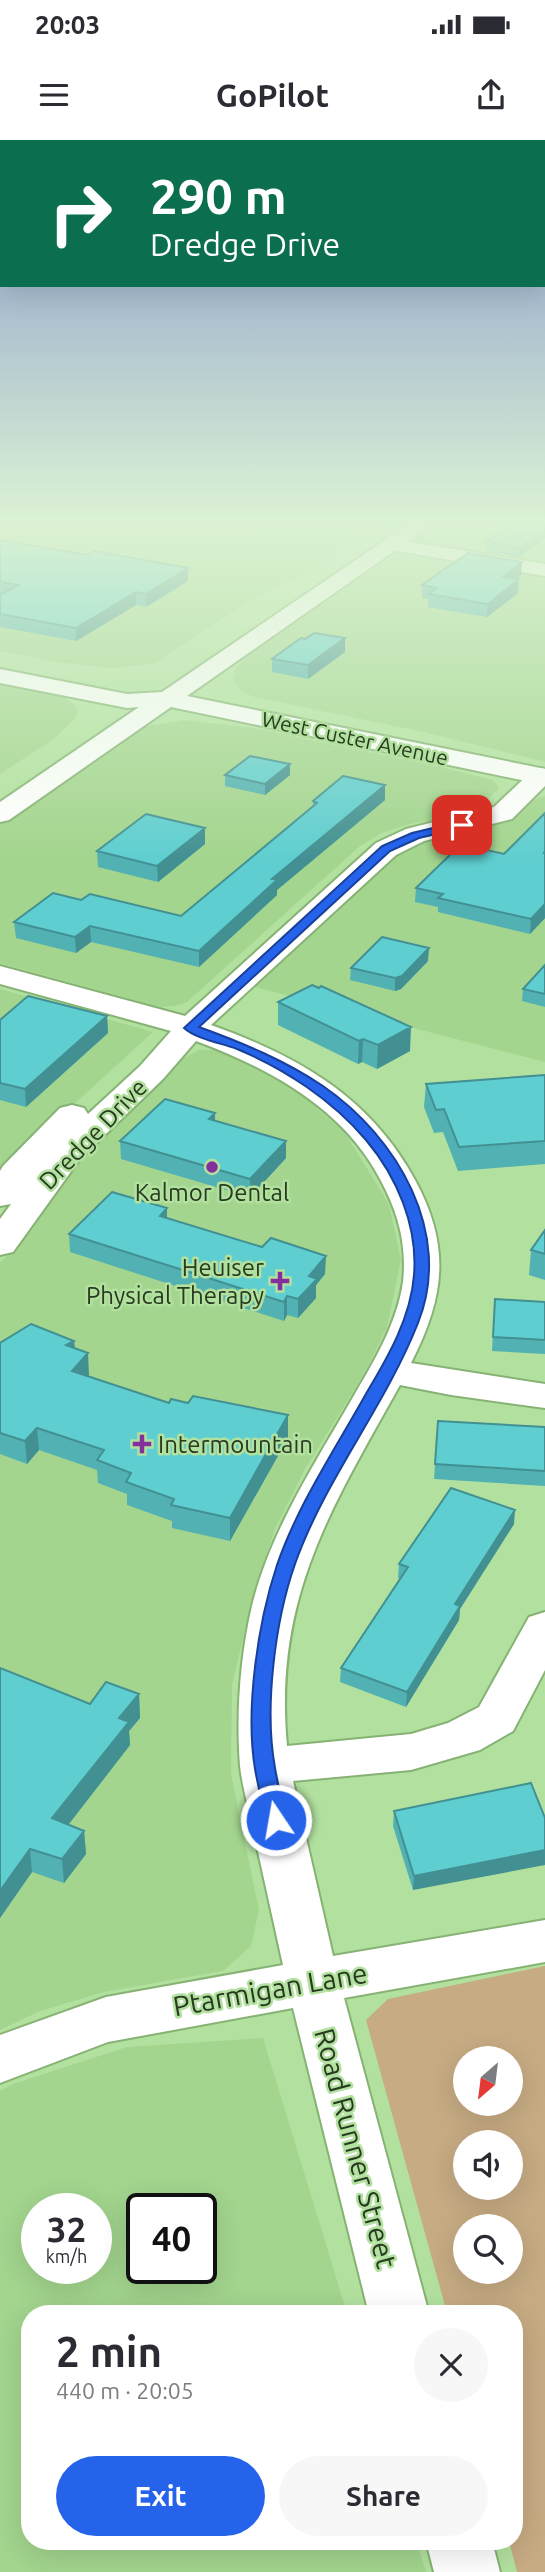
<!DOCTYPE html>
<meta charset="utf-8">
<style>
:root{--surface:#fff;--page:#f7f7f7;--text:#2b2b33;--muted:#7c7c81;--accent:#2563eb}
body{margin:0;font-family:Ubuntu,sans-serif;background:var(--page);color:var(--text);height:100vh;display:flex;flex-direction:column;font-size:26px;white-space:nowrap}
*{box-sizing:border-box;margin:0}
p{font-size:23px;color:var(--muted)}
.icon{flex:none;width:38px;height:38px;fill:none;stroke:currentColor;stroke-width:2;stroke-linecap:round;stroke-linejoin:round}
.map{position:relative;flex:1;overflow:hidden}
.sheet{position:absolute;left:21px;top:2165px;width:502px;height:245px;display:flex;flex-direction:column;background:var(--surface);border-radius:28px;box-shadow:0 7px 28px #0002}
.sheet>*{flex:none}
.guide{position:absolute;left:0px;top:0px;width:546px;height:147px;box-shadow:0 7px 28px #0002;background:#0b6e4f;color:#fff;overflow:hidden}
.needle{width:46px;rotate:208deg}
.buttons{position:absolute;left:453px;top:1906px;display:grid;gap:14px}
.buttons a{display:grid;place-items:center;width:70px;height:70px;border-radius:50%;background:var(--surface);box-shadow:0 7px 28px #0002;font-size:35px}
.speed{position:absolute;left:21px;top:2053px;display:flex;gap:14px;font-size:35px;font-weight:700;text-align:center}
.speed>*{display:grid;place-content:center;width:91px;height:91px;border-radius:50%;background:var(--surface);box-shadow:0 7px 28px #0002;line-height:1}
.speed small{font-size:18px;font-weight:400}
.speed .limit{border:4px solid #111;border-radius:10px;background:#fff;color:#111}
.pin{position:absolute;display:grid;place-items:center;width:60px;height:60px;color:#fff;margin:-30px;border-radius:14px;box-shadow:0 4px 10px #0006}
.me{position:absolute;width:77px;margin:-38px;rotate:348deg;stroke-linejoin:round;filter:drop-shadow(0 0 5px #0008)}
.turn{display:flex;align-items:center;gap:24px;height:147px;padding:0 35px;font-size:32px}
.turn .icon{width:91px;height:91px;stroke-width:2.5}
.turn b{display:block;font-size:49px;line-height:60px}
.round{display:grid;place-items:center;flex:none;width:74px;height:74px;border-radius:37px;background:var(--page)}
.headline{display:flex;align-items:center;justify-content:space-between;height:119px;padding:0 35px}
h1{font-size:42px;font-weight:700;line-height:52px}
.cta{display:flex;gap:14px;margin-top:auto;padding:14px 35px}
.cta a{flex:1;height:80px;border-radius:42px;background:var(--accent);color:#fff;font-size:28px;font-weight:700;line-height:80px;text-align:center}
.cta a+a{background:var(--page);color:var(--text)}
.status{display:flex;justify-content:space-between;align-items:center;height:49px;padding:0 35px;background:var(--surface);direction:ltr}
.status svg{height:19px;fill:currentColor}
header{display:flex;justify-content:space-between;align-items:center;height:91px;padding:0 35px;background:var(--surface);font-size:32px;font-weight:700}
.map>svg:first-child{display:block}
.built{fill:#a3d58e;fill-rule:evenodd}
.green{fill:#c6ab83;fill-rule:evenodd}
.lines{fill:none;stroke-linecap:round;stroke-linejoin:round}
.minor-casing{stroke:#86b273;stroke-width:4}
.major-casing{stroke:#86b273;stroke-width:4}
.minor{fill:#fff;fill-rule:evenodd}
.major{fill:#fff;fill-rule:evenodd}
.wall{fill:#52b1b3}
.shaded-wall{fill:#429092}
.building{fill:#5fced0;stroke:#429092;stroke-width:2}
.route{fill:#2563eb;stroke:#184099;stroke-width:2}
.poi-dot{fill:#832f9e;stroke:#b2e19f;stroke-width:2.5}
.labels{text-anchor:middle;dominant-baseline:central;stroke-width:5;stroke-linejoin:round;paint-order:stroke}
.far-street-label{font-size:21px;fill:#283a20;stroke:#b2e19f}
.street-label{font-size:24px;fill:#283a20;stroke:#b2e19f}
.poi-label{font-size:24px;fill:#283a20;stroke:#b2e19f}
.near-street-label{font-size:28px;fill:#283a20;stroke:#b2e19f}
</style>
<div class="status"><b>20:03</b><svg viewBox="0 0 49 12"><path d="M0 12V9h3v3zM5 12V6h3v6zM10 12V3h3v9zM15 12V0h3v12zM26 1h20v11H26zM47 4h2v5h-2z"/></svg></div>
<header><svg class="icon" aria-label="menu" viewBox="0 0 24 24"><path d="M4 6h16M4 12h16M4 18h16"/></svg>GoPilot<svg class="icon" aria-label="share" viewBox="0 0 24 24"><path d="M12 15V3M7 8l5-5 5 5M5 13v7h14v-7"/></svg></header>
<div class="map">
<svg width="545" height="2432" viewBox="0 0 545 2432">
<rect width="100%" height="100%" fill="#b2e19f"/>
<path class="built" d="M0 379H384L294 439 254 458 155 523 112 528 58 522 0 511Z
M438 379H545V426L404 403Z
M396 411 545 434V622L424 592 254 557 241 551 235 544 233 539 236 527 261 502Z
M0 542 62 556 74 564 78 571 76 577 54 599 0 634Z
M184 580 254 588 440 627 493 640 499 648 482 665 455 676 410 684 382 693 360 706 187 862 175 866 160 867 0 823V682L141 587Z
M545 656V922L255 847 398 715 433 698 475 690 516 673 530 661Z
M0 849 153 892 49 987 0 1042Z
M199 910H214L236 916 292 946 345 993 389 1064 401 1120 387 1187 363 1236 305 1329 275 1389 256 1447 232 1544 231 1634 259 1770 251 1806 223 1831 104 1852 40 1871 0 1890V1123L32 1090 91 999 184 918Z
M263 1898 347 2173 30 2174V2401H416L426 2432H0V1951L13 1944 127 1907ZM96 2068V2128H37V2068ZM201 2068V2128H142V2068Z"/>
<path class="green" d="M545 1826V2432H517L509 2401H514V2174L447 2173 366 1880 388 1859ZM466 1918H511V1964H466ZM466 2002H511V2048H466ZM466 2086H511V2132H466Z"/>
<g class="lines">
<defs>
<path id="minor" d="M392 399 545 424V436L385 409 382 405 385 401Z
M541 628 545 629V646L512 679 424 701 396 715 211 885C298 916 370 957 415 1040 451 1106 445 1157 411 1223L545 1244V1268L451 1255 400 1245C332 1367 273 1458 287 1606L411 1594 448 1583 479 1567 529 1477 545 1472V1530L513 1591 480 1610 411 1630 293 1641 333 1816 545 1780V1822L344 1858 429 2174H369L293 1868 108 1902 0 1943V1895L106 1857 283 1825C273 1779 263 1734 253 1689 249 1669 242 1645 240 1626 236 1575 240 1517 252 1466 270 1392 314 1325 352 1259 373 1223 397 1184 403 1142 407 1104 398 1072 380 1039 343 968 269 928 196 901L163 939 80 1019 13 1112 0 1115V1079L11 1064 0 1066V1031L3 1026 60 968 72 965 84 968 88 974 140 926 171 891 0 844V826L185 876 376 703 406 689 494 667 532 631Z
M426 2401H492L500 2432H434Z"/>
<path id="major" d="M416 379H440L187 556 545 629V645L171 567 9 680 0 682V662L139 567 127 568 0 543V529L127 554 162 552Z"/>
</defs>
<use href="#minor" class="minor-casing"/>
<use href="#major" class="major-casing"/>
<use href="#minor" class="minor"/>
<use href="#major" class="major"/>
</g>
<path class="wall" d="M103 379H128L122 383Z
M545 379 519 417 487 412V402Z
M0 400 87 415 188 428V441L146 467 136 465 76 501 0 487V455H1H0Z
M521 435 516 439H519L518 453 487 477 428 467V459L422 458V445Z
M345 498V512L308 539 272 532V519L305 499Z
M290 624V635L265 655 225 646V635Z
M385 645V660L277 750V755L199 827 91 802 76 813 16 798 14 782 181 776 313 667V661Z
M545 673V778L530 794 438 772V767L415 762 416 748 504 714Z
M205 704 158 742 98 727 97 711Z
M428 821 401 849 395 851 350 840 351 828Z
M545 825V867L522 861 523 849Z
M278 862 410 911 377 929 362 922 358 924 278 885Z
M107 876 108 893 26 967 0 960V880Z
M545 935V1024L458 1031 443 992 434 993 424 967 426 944Z
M215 973V981L286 1018 250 1057 121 1019 120 1001Z
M167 1068V1078L325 1134 316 1145V1158L298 1178 287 1175 284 1181 70 1112 69 1094Z
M545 1090V1140L529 1135 531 1110Z
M495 1159 545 1162V1214L492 1211Z
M74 1201 75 1208 89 1235 88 1236 169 1263H188L288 1275V1298L230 1401 172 1388V1381L127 1365V1354L98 1343 97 1330 39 1310 27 1324 0 1314V1203Z
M438 1281 545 1287V1346L434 1339Z
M514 1384 460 1469 459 1480 406 1567 340 1542 341 1528 400 1439 398 1438 399 1424Z
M139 1554 140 1578 129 1591 130 1605 68 1685 84 1691 86 1714 64 1743 32 1732 0 1778 90 1564Z
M531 1643 413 1750 393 1686 394 1671Z"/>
<path class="shaded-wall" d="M545 389V398L519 417 520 408Z
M522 422 521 435 502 450 503 437Z
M188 428V441L146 467V454Z
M519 439 518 453 487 477 488 464Z
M136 452V465L76 501V488Z
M345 498V512L308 539V525Z
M290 624V635L265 655V644Z
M385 645V660L277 750V755L199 827V811L272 739Z
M205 688V704L158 742 157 726Z
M545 764V778L530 794 531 779Z
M90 786 91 802 76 813 75 797Z
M429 808 428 821 401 849 395 851V838Z
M107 876 108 893 26 967 25 949Z
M411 887 410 911 377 929 378 905Z
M363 899 362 922 358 924 359 901Z
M215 973V990L209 979Z
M286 1001V1018L250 1057V1039Z
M167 1068V1086L160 1076Z
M326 1116 325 1134 316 1145V1158L298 1178V1159L309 1136Z
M287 1156V1175L284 1181V1162Z
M74 1201 76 1223 66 1205Z
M88 1213 89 1235 74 1253 72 1231Z
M288 1275V1298L230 1401V1378Z
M37 1288 39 1310 27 1324 25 1301Z
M515 1370 514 1384 460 1469 459 1480 406 1567 407 1552 455 1464Z
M139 1554 140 1578 129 1591 130 1605 55 1702 52 1678 119 1578Z
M84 1691 86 1714 64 1743 62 1719Z
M30 1709 32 1732 0 1778V1751Z
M545 1710V1725L413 1750 414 1736Z"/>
<path class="building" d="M520 379H545V389L520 408 487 402Z
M0 400 87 415 94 411 188 428 146 454 136 452 76 488 0 474V455L18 445 0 442Z
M468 413 522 422 503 437 519 439 488 464 428 454 437 448 422 445Z
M314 493 345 498 308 525 272 519 301 498 305 499Z
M250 616 290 624 265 644 225 635Z
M343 636 385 645 272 739 277 740 199 811 90 786 75 797 14 782 53 753 81 760 90 754 181 776 317 663 313 661Z
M545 673V711L544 713H545V764L531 779 438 758 443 754 416 748 461 704 504 714Z
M146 674 205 688 157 726 97 711Z
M382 797 429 808 402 836 395 838 351 828Z
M545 825V854L523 849Z
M312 845 319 848 321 846 411 887 378 905 363 899 359 901 278 862Z
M28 856 107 876 25 949 0 943V880Z
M545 935V1001L459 1007 444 969 436 970 426 944Z
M165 959 215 973 209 979 286 1001 250 1039 120 1001Z
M112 1052 167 1068 160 1076 262 1107 271 1098 326 1116 309 1136 317 1139 298 1159 287 1156 284 1162 69 1094Z
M545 1090V1114L531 1110Z
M495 1159 545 1162V1200L493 1197Z
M31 1184 74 1201 66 1205 88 1213 72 1231 169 1263 171 1259 188 1263 193 1256 288 1275 230 1378 171 1365 174 1359 126 1342 131 1333 97 1320 104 1310 37 1288 25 1301 0 1293V1203Z
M438 1281 545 1287V1331L435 1324Z
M451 1348 515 1370 455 1464 460 1466 407 1552 341 1528 408 1427 399 1424Z
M0 1528 90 1564 106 1542 139 1554 119 1578 129 1582 52 1678 84 1691 62 1719 30 1709 0 1751Z
M531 1643 545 1678V1710L414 1736 394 1671Z"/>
<linearGradient id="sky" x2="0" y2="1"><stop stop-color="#8698cc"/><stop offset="0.53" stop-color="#dcf2d4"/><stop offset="1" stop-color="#dcf2d4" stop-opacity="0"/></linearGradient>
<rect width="545" height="720" fill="url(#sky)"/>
<path class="route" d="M462 681 468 685 466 687 419 698 390 711 199 887C243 903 284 920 323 946 397 997 454 1093 418 1183 385 1267 325 1339 295 1424 275 1481 264 1568 275 1628 278 1646 283 1663 286 1680L283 1686 276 1688 269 1686 266 1680C262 1663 258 1646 255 1629 245 1569 258 1482 277 1425 298 1364 336 1308 367 1252 388 1217 411 1177 414 1135 418 1086 397 1037 366 1000 332 960 285 929 237 909 221 903 196 899 184 888L382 706 412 693Z"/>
<g class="poi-dot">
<circle cx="212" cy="1027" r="7"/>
<path d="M276.5 1130.5h7v7h7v7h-7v7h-7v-7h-7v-7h7z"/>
<path d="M138.5 1293.5h7v7h7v7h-7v7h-7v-7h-7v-7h7z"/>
</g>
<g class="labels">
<g class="far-street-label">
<text transform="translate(355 598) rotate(12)">West Custer Avenue</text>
</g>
<g class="street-label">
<text transform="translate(93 994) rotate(-46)">Dredge Drive</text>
</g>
<g class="poi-label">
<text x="212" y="1052">Kalmor Dental</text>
<text x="264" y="1127" text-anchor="end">Heuiser<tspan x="264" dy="28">Physical Therapy</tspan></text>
<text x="158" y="1304" text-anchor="start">Intermountain</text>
</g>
<g class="near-street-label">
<text transform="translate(270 1849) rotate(-10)">Ptarmigan Lane</text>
<text transform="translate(356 2008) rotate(75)">Road Runner Street</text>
</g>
</g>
</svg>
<div class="buttons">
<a><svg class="needle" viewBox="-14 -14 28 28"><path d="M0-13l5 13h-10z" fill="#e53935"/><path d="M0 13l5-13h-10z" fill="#7c7c81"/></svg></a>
<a><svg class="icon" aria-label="sound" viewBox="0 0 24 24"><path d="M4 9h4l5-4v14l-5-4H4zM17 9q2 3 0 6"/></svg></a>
<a><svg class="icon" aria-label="search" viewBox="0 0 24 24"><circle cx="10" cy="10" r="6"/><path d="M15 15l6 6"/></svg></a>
</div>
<div class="speed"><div>32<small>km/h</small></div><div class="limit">40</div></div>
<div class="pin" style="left:462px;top:685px;background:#d93025"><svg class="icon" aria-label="arrive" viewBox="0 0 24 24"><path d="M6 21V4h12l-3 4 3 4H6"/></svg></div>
<svg class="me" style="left:276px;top:1680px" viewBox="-20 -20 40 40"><circle r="17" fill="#2563eb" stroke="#fff" stroke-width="3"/><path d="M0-11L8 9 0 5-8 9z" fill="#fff"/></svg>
<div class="guide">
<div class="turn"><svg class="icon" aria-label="right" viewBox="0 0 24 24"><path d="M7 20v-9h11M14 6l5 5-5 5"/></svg><div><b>290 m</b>Dredge Drive</div></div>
</div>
<section class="sheet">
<div class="headline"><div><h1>2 min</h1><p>440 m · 20:05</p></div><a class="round"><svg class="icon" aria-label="close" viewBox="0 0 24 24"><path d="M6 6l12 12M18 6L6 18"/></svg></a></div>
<div class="cta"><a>Exit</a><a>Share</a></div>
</section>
</div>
